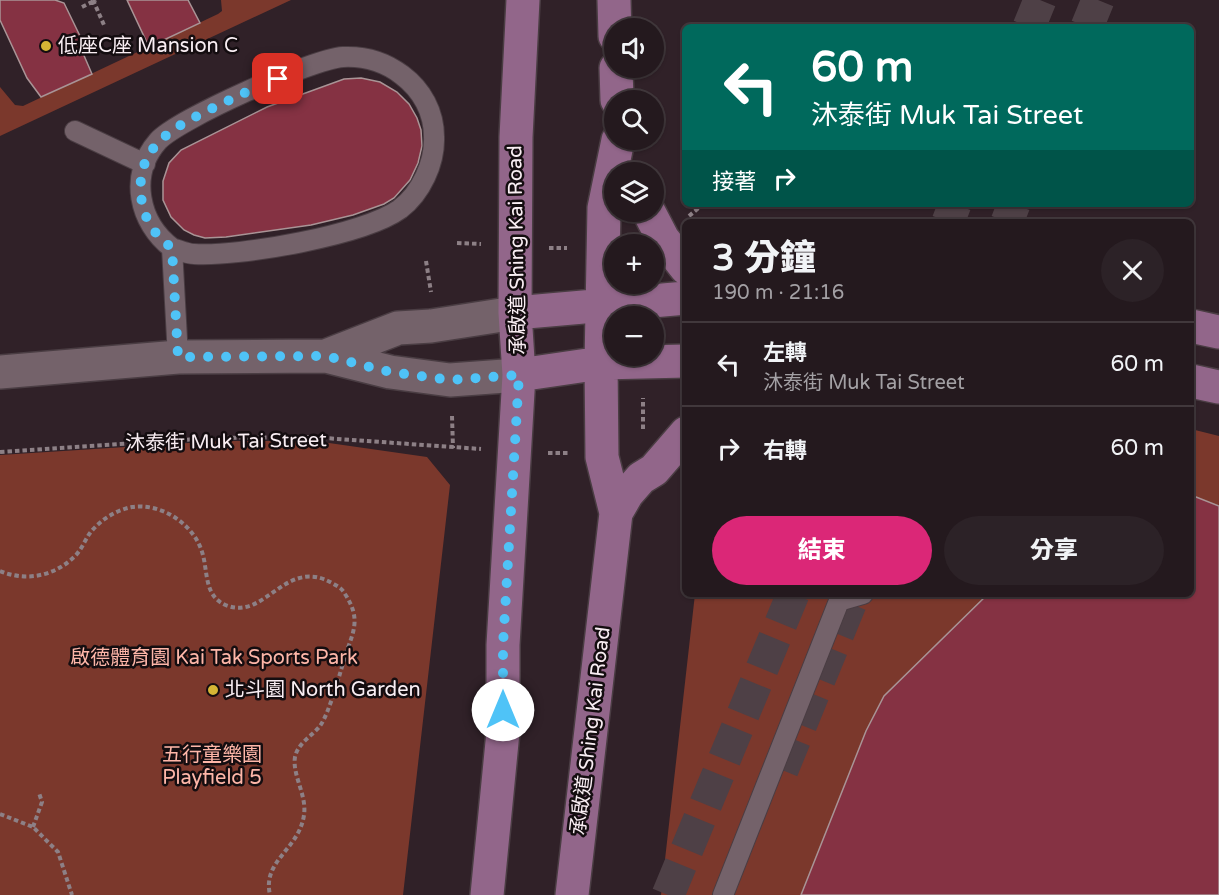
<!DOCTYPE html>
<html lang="zh-TW">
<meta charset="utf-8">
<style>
:root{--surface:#24191e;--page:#2c2227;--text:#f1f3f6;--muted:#a3a0a4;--line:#41383c;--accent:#db2777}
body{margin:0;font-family:"Varela Round","Noto Sans TC",sans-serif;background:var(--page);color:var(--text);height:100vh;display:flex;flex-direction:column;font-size:22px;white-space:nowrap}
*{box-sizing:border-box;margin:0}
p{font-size:20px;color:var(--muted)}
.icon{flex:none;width:33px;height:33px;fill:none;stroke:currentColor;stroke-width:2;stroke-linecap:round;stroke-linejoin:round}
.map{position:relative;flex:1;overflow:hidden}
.details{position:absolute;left:682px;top:219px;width:512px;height:378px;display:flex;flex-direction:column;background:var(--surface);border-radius:9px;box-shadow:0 2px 4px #0004,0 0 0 2px var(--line)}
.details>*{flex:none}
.banner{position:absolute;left:682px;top:24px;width:512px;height:183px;border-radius:9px;box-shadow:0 2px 4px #0004,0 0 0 2px var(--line);background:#00695c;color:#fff;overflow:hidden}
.buttons{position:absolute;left:604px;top:18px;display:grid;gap:12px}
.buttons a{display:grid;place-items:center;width:60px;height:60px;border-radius:50%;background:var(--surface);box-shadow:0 2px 4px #0004,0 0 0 2px var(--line);font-size:30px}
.pin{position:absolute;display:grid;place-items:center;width:51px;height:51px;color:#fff;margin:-26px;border-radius:12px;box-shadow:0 3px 9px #0006}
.me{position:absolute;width:66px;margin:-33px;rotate:0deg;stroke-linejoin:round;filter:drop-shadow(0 0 4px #0008)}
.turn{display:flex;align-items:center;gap:21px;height:126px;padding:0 30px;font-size:27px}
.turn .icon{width:78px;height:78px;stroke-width:2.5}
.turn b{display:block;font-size:42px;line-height:51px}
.then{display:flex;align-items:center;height:57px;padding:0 30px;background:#0003;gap:12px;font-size:22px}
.round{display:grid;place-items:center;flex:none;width:63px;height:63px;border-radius:32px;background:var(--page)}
.overview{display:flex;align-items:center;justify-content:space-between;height:102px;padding:0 30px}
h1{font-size:36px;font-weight:800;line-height:45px}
.action{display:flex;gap:12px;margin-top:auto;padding:12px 30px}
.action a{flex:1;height:69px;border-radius:36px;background:var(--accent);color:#fff;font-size:24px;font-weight:800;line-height:69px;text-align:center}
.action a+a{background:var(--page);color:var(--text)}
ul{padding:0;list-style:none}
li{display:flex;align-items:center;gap:18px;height:84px;padding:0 30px;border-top:2px solid var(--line)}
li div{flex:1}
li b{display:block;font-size:22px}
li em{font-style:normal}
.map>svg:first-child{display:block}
.green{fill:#7b382c}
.building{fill:#853243;stroke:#a99496;stroke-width:1.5}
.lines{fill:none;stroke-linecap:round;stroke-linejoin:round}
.trunk-tunnel{stroke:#4e4046;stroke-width:33;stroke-dasharray:33 16;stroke-linecap:butt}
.service-casing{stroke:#4a3d43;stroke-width:22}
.minor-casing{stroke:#4a3d43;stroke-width:36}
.secondary-casing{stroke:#4a3d43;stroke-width:36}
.path{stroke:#8d8086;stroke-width:4;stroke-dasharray:4.5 3;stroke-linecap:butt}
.service{stroke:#74626a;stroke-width:20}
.minor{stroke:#74626a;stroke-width:33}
.secondary{stroke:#92668a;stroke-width:33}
.route{stroke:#4fc3f7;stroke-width:10;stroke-dasharray:0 18}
.poi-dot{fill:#d5b535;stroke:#140d10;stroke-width:2}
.labels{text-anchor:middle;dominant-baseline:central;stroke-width:5;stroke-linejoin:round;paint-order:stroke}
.poi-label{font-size:20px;fill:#f9eef3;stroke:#140d10;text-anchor:start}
.street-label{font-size:20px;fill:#f9eef3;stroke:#140d10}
.park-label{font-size:20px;fill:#feb6a8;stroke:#140d10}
</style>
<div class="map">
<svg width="1219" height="895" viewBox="0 0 1219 895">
<rect width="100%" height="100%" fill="#302128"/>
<path class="green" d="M221 0H291L0 136V87L15 105 23 106 218 14 222 11Z
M1191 429 1219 436V895H661L695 594H1191Z
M220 441H315L427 457 450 485 403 895H0V455Z"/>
<path class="building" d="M0 0H55L64 3 81 38 79 44 92 74 41 97 27 78 0 20Z
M127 0H188L200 23 149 47Z
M361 78 380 82 397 92 409 104 417 118 421 130 422 146 418 163 410 180 394 198 384 204 353 215 311 225 226 237 205 238 194 235 184 230 171 217 163 200V181L169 163 181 150 267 107 344 79Z
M1191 495 1219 506V895H801L866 731 884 696 988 594H1191Z"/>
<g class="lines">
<path class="trunk-tunnel" d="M1029 27 1040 0
M1087 27 1098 0
M948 222 955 204
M1007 222 1014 204
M782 770 854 594
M668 895 793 594"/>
<defs>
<path id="service" d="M75 131 145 164
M172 248C139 223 128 175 158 141 178 119 312 59 343 57 364 56 385 62 402 75 422 90 434 112 434 137 435 163 421 193 400 209 364 235 239 257 194 254 187 254 179 250 172 248L178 357
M723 895 839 601 863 594"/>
<path id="minor" d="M326 356 398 328 431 326 515 313
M0 372 178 357 326 356 390 372 450 380 519 375"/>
<path id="secondary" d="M614 0 615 36
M616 68 617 100
M649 212 663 239 686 268
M515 313 686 298
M1191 326 1219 332
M519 375 601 363 686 361
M1191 381 1219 387
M616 513 627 494 641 478 654 470 686 433
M487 895 503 732V645L519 375 515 313 516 137 523 0
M572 895 616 513 602 457 601 363 604 208 618 140"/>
</defs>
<use href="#service" class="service-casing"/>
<use href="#minor" class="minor-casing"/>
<use href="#secondary" class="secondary-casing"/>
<path class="path" d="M93 0 104 25
M82 7 96 0
M689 216 701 206
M457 243 481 244
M549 248H567
M426 261 431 292
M452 416 453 448
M643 429V398
M0 452 212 438 310 437 481 449
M548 453H568
M0 571C26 582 55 576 75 556 82 549 85 540 90 533 100 520 116 510 132 507 160 503 191 522 201 549 209 569 202 597 228 606 266 619 286 557 332 583 337 586 342 588 345 594 360 617 355 629 346 653 341 670 329 714 320 726 312 736 298 743 295 757 292 775 307 795 304 815 299 850 262 860 270 895
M0 814 33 827 58 852 72 895
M33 827 42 802 39 793"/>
<use href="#service" class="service"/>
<use href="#minor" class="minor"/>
<use href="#secondary" class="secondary"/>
</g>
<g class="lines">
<path class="route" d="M278 79C256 87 236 97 215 107 177 126 136 144 141 195 143 218 154 235 172 248L178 357 326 356 390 372 450 380 519 375 503 645V710"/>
</g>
<g class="poi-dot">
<circle cx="46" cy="46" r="6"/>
<circle cx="213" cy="690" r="6"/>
</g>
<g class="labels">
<g class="poi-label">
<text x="58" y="46">低座C座 Mansion C</text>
<text x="225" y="690">北斗園 North Garden</text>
</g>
<g class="street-label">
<text transform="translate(517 250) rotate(-91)">承啟道 Shing Kai Road</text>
<text transform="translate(226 442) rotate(-1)">沐泰街 Muk Tai Street</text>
<text transform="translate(591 731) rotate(-83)">承啟道 Shing Kai Road</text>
</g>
<g class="park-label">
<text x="214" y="658">啟德體育園 Kai Tak Sports Park</text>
<text x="212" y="755">五行童樂園<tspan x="212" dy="23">Playfield 5</tspan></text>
</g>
</g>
</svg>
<div class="buttons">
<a><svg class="icon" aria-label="sound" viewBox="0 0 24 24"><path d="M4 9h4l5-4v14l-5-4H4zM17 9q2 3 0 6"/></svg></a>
<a><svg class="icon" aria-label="search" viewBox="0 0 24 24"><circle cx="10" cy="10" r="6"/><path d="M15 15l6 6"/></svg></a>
<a><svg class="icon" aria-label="layers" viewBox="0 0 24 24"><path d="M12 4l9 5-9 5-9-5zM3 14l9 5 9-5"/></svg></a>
<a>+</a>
<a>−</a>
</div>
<div class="pin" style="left:278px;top:79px;background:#d93025"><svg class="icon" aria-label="arrive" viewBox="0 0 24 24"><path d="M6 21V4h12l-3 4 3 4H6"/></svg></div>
<svg class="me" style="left:503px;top:710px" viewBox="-20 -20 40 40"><circle r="19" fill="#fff"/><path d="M0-13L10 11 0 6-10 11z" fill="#4fc3f7"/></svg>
<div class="banner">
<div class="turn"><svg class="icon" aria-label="left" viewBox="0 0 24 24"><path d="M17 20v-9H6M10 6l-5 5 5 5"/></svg><div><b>60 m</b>沐泰街 Muk Tai Street</div></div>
<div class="then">接著<svg class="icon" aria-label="right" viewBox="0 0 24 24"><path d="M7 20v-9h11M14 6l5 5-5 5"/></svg></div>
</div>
<section class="details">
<div class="overview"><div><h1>3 分鐘</h1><p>190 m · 21:16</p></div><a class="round"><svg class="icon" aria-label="close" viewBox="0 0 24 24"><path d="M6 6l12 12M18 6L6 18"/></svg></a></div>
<ul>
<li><svg class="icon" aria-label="left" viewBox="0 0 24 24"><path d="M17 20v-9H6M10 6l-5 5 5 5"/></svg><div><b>左轉</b><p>沐泰街 Muk Tai Street</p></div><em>60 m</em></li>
<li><svg class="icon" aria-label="right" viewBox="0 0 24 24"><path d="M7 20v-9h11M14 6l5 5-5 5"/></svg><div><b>右轉</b></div><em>60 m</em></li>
</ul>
<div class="action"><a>結束</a><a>分享</a></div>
</section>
</div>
